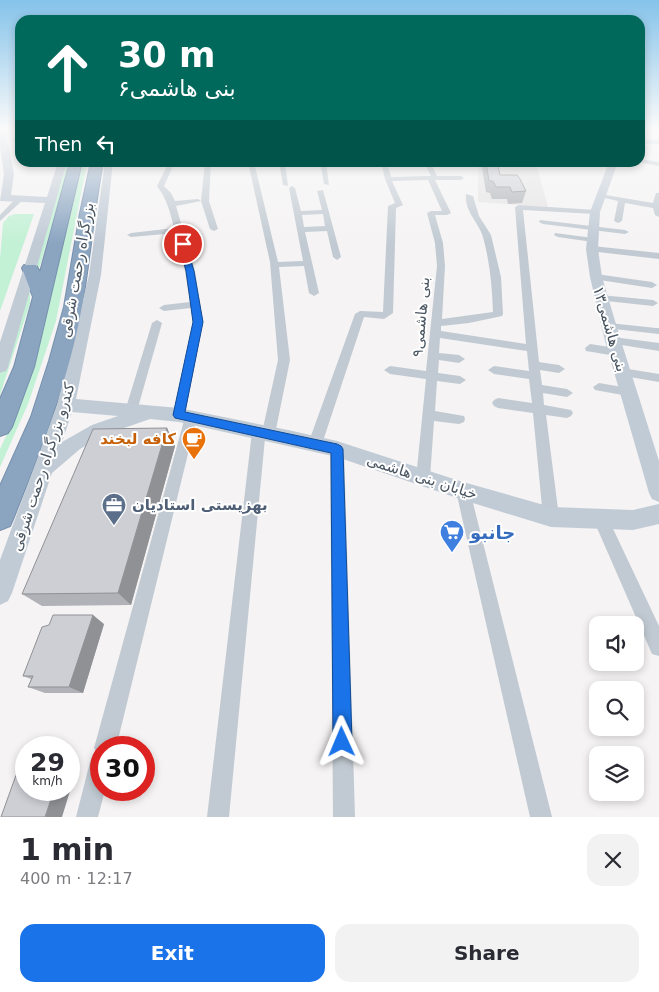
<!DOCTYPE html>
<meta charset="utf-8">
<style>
:root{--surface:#fff;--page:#f2f2f3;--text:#2b2b33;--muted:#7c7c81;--accent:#1a73e8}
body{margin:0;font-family:"DejaVu Sans","Noto Sans Arabic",sans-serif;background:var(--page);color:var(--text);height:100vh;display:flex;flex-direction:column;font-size:19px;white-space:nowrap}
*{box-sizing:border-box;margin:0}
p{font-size:16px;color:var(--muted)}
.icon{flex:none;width:28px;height:28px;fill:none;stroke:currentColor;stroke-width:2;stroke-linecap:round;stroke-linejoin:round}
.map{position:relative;height:817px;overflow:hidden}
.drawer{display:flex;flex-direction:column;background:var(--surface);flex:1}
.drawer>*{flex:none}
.guide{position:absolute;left:15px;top:15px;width:630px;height:152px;border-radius:15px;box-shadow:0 2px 8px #0003;background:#00695c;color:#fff;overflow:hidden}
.tools{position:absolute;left:589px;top:616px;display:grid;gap:10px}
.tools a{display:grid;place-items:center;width:55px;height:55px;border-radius:10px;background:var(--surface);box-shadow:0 2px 8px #0003;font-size:25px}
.speed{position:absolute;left:15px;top:736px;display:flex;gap:10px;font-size:25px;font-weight:700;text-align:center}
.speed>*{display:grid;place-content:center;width:65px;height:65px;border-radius:50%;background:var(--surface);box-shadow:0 2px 8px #0003;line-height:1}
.speed small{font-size:12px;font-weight:400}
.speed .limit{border:8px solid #d22;background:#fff;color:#111}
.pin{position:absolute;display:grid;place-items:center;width:42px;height:42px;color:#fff;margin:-21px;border:2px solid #fff;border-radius:50%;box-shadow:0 1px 5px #0007}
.me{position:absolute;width:55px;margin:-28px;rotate:359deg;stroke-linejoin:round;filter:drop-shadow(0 0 4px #0008)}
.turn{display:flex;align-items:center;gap:18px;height:105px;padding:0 20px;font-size:22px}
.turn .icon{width:65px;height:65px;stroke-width:2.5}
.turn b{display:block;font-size:35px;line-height:42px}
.then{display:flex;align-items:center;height:48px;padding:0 20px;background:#0003;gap:10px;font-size:19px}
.round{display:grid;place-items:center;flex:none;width:52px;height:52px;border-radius:15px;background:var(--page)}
.head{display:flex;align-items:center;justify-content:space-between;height:85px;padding:0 20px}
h1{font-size:30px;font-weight:700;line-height:38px}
.cta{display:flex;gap:10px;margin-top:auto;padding:10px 20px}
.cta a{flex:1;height:58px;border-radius:15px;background:var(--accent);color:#fff;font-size:20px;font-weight:700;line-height:58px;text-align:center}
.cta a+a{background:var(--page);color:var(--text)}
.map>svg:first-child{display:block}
.education{fill:#e6e4e5}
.green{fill:#c3f1d5}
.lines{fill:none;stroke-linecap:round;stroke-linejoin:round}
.highway-casing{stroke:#7690ad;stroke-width:2}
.street{fill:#c1cad2;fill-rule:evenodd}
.secondary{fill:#c1cbd6;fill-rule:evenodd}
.highway{fill:#8ba5c1;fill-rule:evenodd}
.wall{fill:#b0b2b7}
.shaded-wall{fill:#909195}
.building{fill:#cdcfd5;stroke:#909195}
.route{fill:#1a73e8;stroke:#114b97}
.labels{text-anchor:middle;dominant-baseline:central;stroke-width:4;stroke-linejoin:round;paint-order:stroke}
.street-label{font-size:15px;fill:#4a5661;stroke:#fff}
.food-label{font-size:15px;font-weight:bold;fill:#c56008;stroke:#fff;text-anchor:end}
.service-label{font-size:15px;font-weight:bold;fill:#4e5e75;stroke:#fff;text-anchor:start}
.near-shop-label{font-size:18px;font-weight:bold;fill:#366cbe;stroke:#fff;text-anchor:start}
</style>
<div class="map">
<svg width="659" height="817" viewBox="0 0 659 817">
<rect width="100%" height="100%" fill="#f5f3f3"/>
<path class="education" d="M478 163H536L548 207 478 202Z"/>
<path class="green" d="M66 163H70L38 272 36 266Z
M83 163H87L56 321 28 404 0 467V449L16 415 37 353Z
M15 214H34L0 311V259L3 223 9 216Z
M30 282V303L0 395V369Z"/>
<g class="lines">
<defs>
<path id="highway" d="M70 162H82L34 367 12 427 8 433 0 436V399L14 367 33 297 22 268 24 265H36L40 272Z
M91 162H103C94 210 90 259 82 306 69 380 41 448 14 517L10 526 0 530V486L31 417 49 361 64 307 80 213Z"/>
</defs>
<use href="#highway" class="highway-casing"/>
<path class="street" d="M18 129H20L18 138H20V142L12 141Z
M640 146 647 148 648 149 640 150Z
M640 159 659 162V166L638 162Z
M169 162H175L164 186 171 193 175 201 198 199 201 201 205 162H211L209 201 218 229 214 231 210 229 201 201 176 206 195 271 203 322 185 415 183 418H175L173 415 193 322 191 308 164 311 159 308 164 305 190 302 185 271 176 233 131 237 127 235 131 233 174 228C170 212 167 199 157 186Z
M248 162H254L278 262 303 261 289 188 292 186 295 188 301 211 322 210 317 191 323 190 341 257 337 260 333 257 327 231 305 232 319 293 314 296 309 293 304 266 279 267 290 360 275 434 273 438H265L229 817H207L252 432 254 428H263L278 360 270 262ZM323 214 325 226 304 227 302 215Z
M279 162H285L288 186 283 185Z
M320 162H326L329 185 324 184Z
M381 162H387L391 177 431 176 424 162H430L437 176H461L464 178 461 180H435L451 213 447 215H435L443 243 445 266 442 319 493 312C492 287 490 262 483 237 479 223 464 211 466 194L473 196 479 216 491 235 501 277 503 314 502 316 469 323 441 326V331L526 344 515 207 519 205 595 210 599 212 595 214 523 210 539 362 559 365 565 369 559 373 540 370 542 385 567 389 573 393 567 397 543 393 544 405 571 410 573 413 571 416 567 418 546 415 559 517 556 522 551 524 546 522 543 517 533 413 498 408 494 406 492 403 494 400 498 398 532 403 529 379 494 374 488 370 494 366 529 371 527 351 440 338 439 353 459 355 465 359 459 363 439 360 438 373 460 376 466 380 460 384 437 381 435 411 464 416 465 419 464 422 459 424 434 421 430 478 428 482 423 484 418 482 416 478 426 379 390 374 384 370 390 366 426 371 437 266 435 243 427 213 431 211H442L428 180 392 181 403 205 396 208 393 313 384 319 364 317 322 444 320 448 315 449 310 448 308 444 355 314 360 311 383 312 388 206 395 203 385 179Z
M656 193H659V217L655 215 653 208 625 203 622 221 618 223 614 221 618 201 596 196 600 194 653 203Z
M18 196 25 198 0 221V215Z
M540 220 625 230 629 232 625 234 543 224 539 222Z
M555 233 593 238 597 240 593 242 558 237 554 235Z
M592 246 659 253V259L589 251V247Z
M596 274 652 282 657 285 652 288 593 279V275Z
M600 295 653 300 658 303 653 306 597 300V296Z
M157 320 162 323 137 411 135 414H127L125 411 152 323Z
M609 323 656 328H659V334L605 328 604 326 605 324Z
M613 337 659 343V351L609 343 608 341 609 339Z
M590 344 616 348 622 352 616 356 586 351 585 348Z
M622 368 659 374V382L618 375 616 372 618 369Z
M599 383 628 388 634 392 628 396 595 390 593 387Z
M191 412 195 414 197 417 116 748H101V790H105L98 817H76L90 762 93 754 97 753 94 748 185 417 187 414Z
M337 443 342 445 344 449 355 817H333L330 449 332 445Z
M463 485 468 486 470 491 552 817H530L456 491 458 486Z
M602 514 607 516 659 626V656L652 654 594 521 597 516Z"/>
<path class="secondary" d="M0 129H5L14 174 11 195 47 197 58 162H67L8 367 6 371 0 373V342L45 203 0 201 4 174 0 147Z
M640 140H659V144H640Z
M105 162H113L101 275 76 399 179 408 288 430 337 441 463 482 551 507 633 510 659 504V524L633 530 551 527 463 500 337 457 179 422 150 419 104 435 80 449 52 473 12 593 8 601 0 605V560L57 405 89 275ZM72 412 118 416 92 425 62 442Z
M609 162H618L600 212 598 249 602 277 621 341 659 461V502L652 499 649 493 605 341 590 277 586 249 590 212Z"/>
<use href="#highway" class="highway"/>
</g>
<path class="wall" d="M433 162H459L458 167H435Z
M483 162H497L500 175 526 191 522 203 508 204 507 199H492L490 193 486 192 482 168Z
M167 428 175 446 131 605 42 606 22 594Z
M104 624 83 693H45L28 687 31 679 23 676Z"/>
<path class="shaded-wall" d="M167 428 175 446 131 605 118 593Z
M93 615 104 624 83 693 69 687Z
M69 765H78L62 817H45L54 790H69Z"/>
<path class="building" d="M486 162H497L500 175H517L520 179 526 191 512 192 510 187H496L493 181H489Z
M167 428 118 593 22 594 93 429Z
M53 615H93L69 687H28L33 676H23L42 627 49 625Z
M20 764H26V790H54L45 817H1Z"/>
<linearGradient id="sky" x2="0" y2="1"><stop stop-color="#85c3ea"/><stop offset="0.53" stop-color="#fafafa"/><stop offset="1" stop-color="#fafafa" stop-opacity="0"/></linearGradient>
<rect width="659" height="243" fill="url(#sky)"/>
<path class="route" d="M183 241 186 244 194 271 203 322 185 412 337 444 341 446 343 449 352 742 349 749 342 752 336 749 333 742 331 453 175 418 173 415 193 322 186 271 179 244Z"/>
<defs>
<symbol id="cafe-pin" viewBox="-11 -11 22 30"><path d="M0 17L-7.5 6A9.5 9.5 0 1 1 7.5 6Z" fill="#e8710a" stroke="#fff"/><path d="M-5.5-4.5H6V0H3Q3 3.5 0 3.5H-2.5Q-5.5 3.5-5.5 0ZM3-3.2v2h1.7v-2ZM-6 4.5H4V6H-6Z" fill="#fff"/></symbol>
<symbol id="office-pin" viewBox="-11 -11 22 30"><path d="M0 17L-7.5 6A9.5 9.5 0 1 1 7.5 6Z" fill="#5c6f8a" stroke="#fff"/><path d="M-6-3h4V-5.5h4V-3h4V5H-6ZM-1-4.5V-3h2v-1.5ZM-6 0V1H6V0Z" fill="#fff"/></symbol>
<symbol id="supermarket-pin" viewBox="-11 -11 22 30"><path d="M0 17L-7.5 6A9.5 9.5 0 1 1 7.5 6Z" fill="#3f7fe0" stroke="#fff"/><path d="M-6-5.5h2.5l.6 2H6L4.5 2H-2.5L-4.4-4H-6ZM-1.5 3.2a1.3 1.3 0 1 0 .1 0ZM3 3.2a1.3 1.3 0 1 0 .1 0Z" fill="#fff"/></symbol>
</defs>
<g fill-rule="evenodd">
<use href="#cafe-pin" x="180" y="425" width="28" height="38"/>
<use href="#office-pin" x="100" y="491" width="28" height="38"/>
<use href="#supermarket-pin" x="438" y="518" width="28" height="38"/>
</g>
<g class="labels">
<g class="street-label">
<text transform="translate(77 270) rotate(-80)">بزرگراه رحمت شرقی</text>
<text transform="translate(421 317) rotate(-85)">بنی هاشمی۹</text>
<text transform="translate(610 329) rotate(74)">بنی هاشمی۱۳</text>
<text transform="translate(43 467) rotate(-72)">کندرو بزرگراه رحمت شرقی</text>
<text transform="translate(422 477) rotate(18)">خیابان بنی هاشمی</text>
</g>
<g class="food-label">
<text x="176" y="439">کافه لبخند</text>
</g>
<g class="service-label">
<text x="132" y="505">بهزیستی استادیان</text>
</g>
<g class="near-shop-label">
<text x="470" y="532">جانبو</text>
</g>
</g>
</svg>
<div class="tools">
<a><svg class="icon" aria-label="sound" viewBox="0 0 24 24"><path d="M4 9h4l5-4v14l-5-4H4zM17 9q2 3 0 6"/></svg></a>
<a><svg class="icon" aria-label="search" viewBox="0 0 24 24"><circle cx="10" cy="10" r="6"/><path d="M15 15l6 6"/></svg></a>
<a><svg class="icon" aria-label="layers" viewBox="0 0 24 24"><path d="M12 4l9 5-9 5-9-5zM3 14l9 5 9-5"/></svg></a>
</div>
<div class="speed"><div>29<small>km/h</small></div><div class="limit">30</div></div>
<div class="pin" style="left:183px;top:244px;background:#d93025"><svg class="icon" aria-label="arrive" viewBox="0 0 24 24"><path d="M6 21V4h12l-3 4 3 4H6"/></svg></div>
<svg class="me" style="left:342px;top:742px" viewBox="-20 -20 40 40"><path d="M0-17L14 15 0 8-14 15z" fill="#1a73e8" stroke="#fff" stroke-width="4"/></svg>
<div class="guide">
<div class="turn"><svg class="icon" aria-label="ahead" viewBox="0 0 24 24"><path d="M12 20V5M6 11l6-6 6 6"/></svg><div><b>30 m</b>۶بنی هاشمی</div></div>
<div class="then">Then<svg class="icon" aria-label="left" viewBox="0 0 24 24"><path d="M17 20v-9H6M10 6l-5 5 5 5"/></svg></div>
</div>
</div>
<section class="drawer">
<div class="head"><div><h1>1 min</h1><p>400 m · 12:17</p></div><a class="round"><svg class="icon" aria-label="close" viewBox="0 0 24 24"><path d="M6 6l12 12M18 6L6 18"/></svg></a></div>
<div class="cta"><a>Exit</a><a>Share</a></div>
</section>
